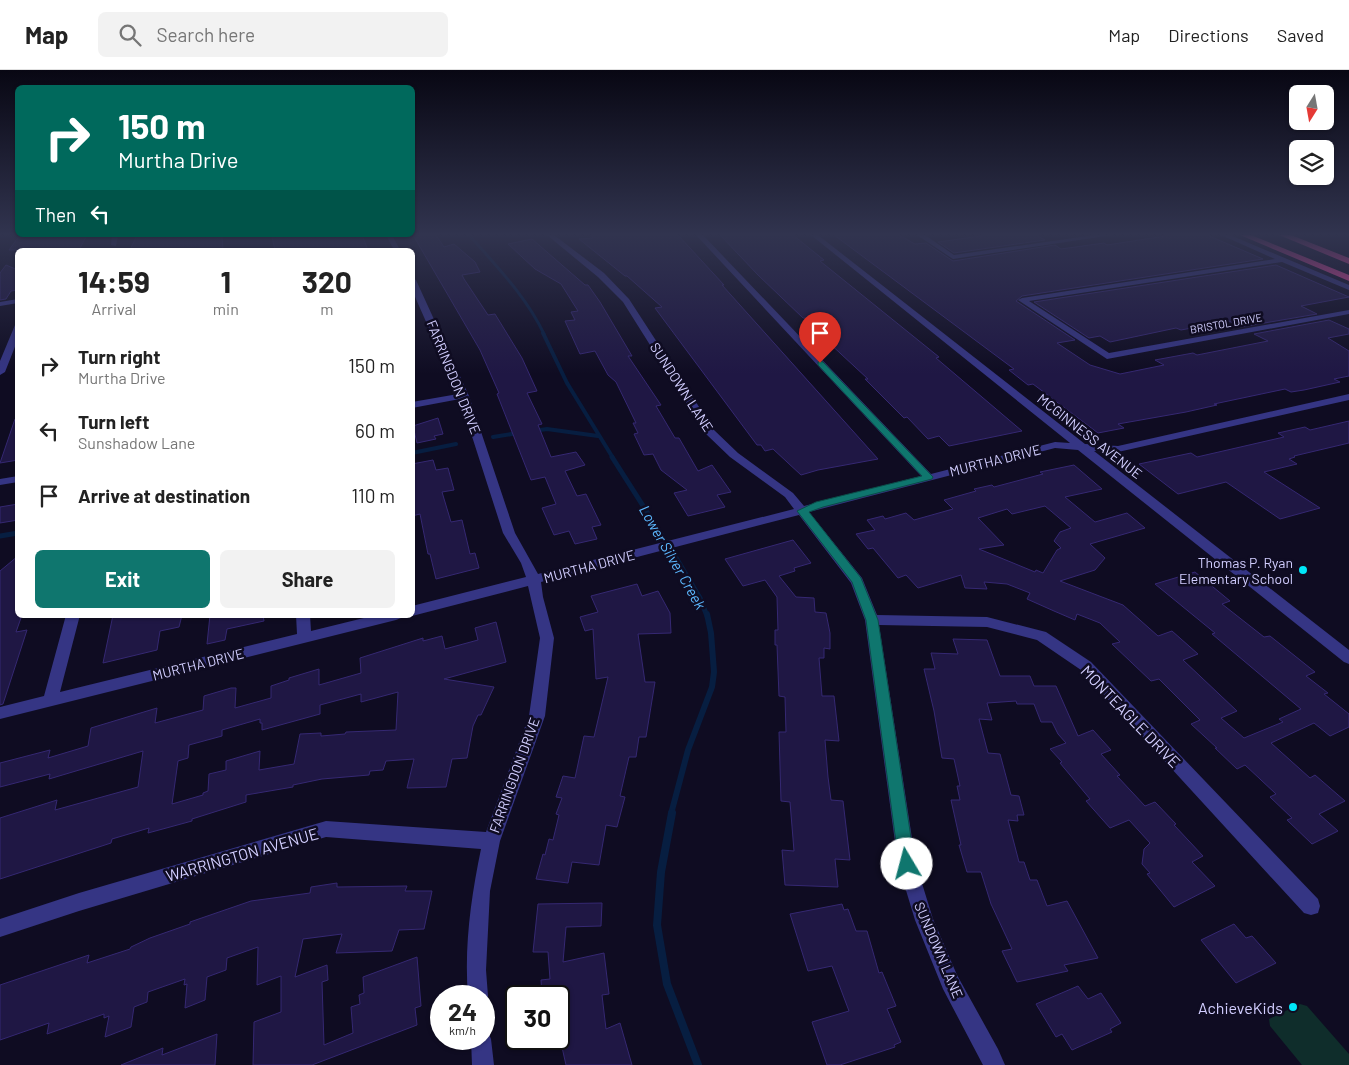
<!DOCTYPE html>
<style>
:root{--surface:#fff;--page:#f2f2f2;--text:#222;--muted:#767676;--line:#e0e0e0;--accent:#0f766e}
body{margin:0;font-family:Barlow,sans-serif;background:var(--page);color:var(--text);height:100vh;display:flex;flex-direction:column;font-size:19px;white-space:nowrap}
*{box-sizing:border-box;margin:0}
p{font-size:16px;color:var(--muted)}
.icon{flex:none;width:28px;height:28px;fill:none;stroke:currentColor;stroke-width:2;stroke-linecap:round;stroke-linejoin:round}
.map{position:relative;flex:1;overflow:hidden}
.drawer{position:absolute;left:15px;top:178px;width:400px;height:370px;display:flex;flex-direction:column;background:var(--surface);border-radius:8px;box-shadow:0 1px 4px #0004}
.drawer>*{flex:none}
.banner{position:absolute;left:15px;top:15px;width:400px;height:152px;border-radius:8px;box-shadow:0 1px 4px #0004;background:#00695c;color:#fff;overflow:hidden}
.needle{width:32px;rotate:191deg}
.tools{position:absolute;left:1289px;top:15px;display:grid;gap:10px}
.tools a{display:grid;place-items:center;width:45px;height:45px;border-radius:8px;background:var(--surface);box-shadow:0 1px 4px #0004;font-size:25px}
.speed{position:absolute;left:430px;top:915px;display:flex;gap:10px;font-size:25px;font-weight:700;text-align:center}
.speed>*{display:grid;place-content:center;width:65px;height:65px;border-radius:50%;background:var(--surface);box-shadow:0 1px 4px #0004;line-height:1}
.speed small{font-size:12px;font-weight:400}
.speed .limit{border:2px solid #111;border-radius:8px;background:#fff;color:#111}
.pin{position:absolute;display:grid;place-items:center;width:42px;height:42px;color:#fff;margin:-51px -21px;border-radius:50% 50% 50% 0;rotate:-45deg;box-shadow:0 0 5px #0007}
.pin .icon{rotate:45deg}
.me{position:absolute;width:55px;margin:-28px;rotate:352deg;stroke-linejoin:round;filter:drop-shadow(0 0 4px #0008)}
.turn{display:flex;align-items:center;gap:18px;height:105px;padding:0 20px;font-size:22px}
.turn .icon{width:65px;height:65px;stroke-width:2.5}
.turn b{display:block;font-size:35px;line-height:42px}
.then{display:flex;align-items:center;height:48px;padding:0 20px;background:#0003;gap:10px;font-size:19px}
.eta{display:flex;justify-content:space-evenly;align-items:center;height:85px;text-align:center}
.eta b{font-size:30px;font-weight:700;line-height:35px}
.primary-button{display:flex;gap:10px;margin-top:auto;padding:10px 20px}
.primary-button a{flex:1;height:58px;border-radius:8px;background:var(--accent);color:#fff;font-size:20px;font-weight:700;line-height:58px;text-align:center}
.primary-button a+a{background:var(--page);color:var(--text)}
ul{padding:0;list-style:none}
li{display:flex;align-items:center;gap:15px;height:65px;padding:0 20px}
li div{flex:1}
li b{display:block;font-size:19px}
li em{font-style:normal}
header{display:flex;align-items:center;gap:30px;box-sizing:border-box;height:70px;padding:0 25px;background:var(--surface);border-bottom:1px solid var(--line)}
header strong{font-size:24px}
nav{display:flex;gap:28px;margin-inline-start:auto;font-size:18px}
.search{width:350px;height:45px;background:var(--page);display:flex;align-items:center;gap:12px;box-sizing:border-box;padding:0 18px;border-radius:8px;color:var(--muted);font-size:19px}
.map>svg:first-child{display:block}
.green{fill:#0f2d2b}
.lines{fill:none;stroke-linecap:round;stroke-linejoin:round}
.stream-far4{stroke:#071e41;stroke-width:3}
.stream-far3{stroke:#071e41;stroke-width:4}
.stream-far2{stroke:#071e41;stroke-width:5}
.stream-far1{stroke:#071e41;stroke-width:6}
.stream{stroke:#071e41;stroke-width:8}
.building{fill:#1f1744;stroke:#352872;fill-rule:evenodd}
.minor{fill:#353584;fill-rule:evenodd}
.highway{fill:#ff49a5;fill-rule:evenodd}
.route{fill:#0f766e;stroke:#0a4d48}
.poi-dot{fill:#00e7f9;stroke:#0f0c22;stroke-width:2}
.labels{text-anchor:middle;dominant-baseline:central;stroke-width:5;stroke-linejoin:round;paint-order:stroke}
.far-street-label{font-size:11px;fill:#d2ceff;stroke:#0f0c22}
.street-label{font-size:14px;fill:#d2ceff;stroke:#0f0c22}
.poi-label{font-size:14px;fill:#d2ceff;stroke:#0f0c22;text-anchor:end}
.water-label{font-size:15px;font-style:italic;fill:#5cb8ff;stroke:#0f0c22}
.near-street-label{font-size:16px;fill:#d2ceff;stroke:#0f0c22}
.near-poi-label{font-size:16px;fill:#d2ceff;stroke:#0f0c22;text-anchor:end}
</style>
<header>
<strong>Map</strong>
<div class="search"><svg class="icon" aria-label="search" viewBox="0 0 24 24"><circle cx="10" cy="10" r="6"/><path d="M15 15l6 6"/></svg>Search here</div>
<nav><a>Map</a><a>Directions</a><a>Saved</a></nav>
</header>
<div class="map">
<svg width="1349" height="995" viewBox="0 0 1349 995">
<rect width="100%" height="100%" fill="#0f0c22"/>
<path class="green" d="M1300 934 1307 936 1349 984V995H1302L1270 956 1269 949Z"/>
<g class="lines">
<path class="stream-far4" d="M469 165C497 197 526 226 544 264"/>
<path class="stream-far3" d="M543 263 567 313 613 388
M533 361 547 359 598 366
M493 367 518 363
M412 383 456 374"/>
<path class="stream-far2" d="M612 387 675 486 700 528 707 546
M0 466 18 463"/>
<path class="stream-far1" d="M671 744 688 680 712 617 714 602 711 563 707 544"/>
<path class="stream" d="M672 743 661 802 657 855 667 914 698 995"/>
</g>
<path class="building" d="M20 165H87L79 180H9Z
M137 165H222L223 180H130Z
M284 165H362L368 180H275L272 167Z
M413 165H436L444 177 454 174 475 192 480 202 462 205 464 209 488 245 495 244 522 288 537 321 527 323 542 354 538 355 551 387 576 382 585 395 565 401 577 426 586 424 601 455 592 457 597 469 575 474 569 461 554 465 542 438 556 434 545 407 531 410 497 324 499 323 480 280Z
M592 165H678L724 215H722L878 389 818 400 801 405 773 379 765 381 761 375H757L655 238 662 237 627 206H625L579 169 593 168Z
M720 165H793L824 190 820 191 939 287 936 288 1022 361 949 376 939 366 928 369 907 347 904 348 865 309H868L827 271H829L806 248H803L758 205Z
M834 165H899L915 174 926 173 953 191 1055 175 1061 179 1104 173 1107 175 1172 165H1207L1263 189 1022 226 1016 231 1075 270 1057 273 1090 295 1120 304 1164 295 1155 290 1193 283 1197 285 1268 271 1254 264 1329 250 1349 259V264L1328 268 1349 281V306L1334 309 1340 312 1304 320 1291 322 1285 319 1214 334 1217 335 1186 342 1118 354 1124 358 1098 363 1033 314 1028 315 1009 300 1014 299Z
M988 165H1036L1045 170 954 183 938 172Z
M532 169 585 215H588L600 232 632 286H628L661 335 656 336 675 368H679L698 401 712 395 731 422 717 425 725 437 688 446 674 423 687 420 661 400 653 384 644 385 634 364 638 363 633 353H636L616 312 608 305 595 281 580 284 565 251 575 250 571 242 578 241 561 214 535 199 508 174Z
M6 195 18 200V220L11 221 6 229 0 230V203Z
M1276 195 1349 227 1301 236 1317 244 1241 257 1229 251 1181 260 1176 258 1110 272 1100 266 1089 268 1034 232Z
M438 348 443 364 434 366 436 369 417 373 413 356Z
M15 349 18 350V390L0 393Z
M1349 351V373L1294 386 1295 387 1289 389 1297 394 1264 402 1320 438 1280 449 1226 412 1178 424 1139 394 1191 383 1197 387 1284 367 1278 363 1305 357 1310 360Z
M433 390 436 400 448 398 454 420 442 422 451 452 462 450 470 484 475 483 479 498 436 509 430 484H428L420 444 412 446V394Z
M1074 395 1102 419 1065 427 1095 452 1127 443 1145 458 1090 474 1105 488 1095 500 1060 511 1123 535 1158 566 1172 561 1198 584 1183 590 1237 641 1221 648 1244 668 1283 652 1279 649 1301 639 1212 564 1215 563 1155 514 1195 502 1230 531 1222 534 1264 567 1270 566 1315 602 1306 606 1328 623 1324 624 1349 644V657L1330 666 1314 653 1271 673 1310 708 1315 705 1345 731 1319 744 1338 761 1312 774 1287 750 1292 748 1270 727 1276 724 1245 695 1237 699 1215 678H1217L1191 654 1200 650 1159 609 1151 611 1112 574 1120 572 1100 553 1077 544 1075 550 1054 541 1027 529 1030 523 1007 514 984 512 987 519 965 518 961 505 918 518 906 505 898 508 873 478 868 479 856 464 875 460 867 450 883 446 885 449 906 443 914 450 953 439 944 430 976 421 974 419 992 415 994 417 1043 404 1040 402ZM1045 436 1071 458 1060 462 1054 471 1061 478 1057 480 1043 503 1036 500 1035 502 979 479 1004 475 978 448 1007 439 1012 444Z
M18 434V450L0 453V437Z
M793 470 811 493 794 498 795 501 779 506 796 527 814 528 815 542 826 543 830 563V579L824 578V588H819L822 626H834L839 671 825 670 828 707 831 730 843 731 850 790 835 789 838 817 785 815 782 780 794 781 790 732 781 731 779 662H786L785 627 779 626 777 575H775V560H778L777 527 765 510 743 516 725 489Z
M18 486V545H22L16 562 27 560 3 634 0 635V501Z
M637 514 642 526 658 521 670 543 671 563 638 564 645 612H655L646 667H639L636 687H629L620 726 625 727 617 757 606 755 599 795 572 792 568 813 536 809 543 784 545 785 549 769 553 770 559 745 556 744 562 728 556 727 563 706 575 708 584 666 594 667 608 607 596 609 593 559 585 561 580 547 598 542 591 526Z
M113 545H182L179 557 160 561 157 580 103 593Z
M210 545H263L264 551 227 559 225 570 207 574Z
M496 552 506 592 444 609 494 617 481 645H478L473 656 467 688 452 689 446 717 407 718 414 689 386 691 383 700 370 701 369 705 322 709 293 715V717L246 725V732L192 749V751L148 763 149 758 112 769 111 773 0 809V748L57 730 55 740 138 717 143 681 49 709 50 704 0 717V693L50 680 48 688 88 676 91 658 157 638 155 653 203 640 204 626 231 618H236L235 638 271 628V616L289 610V608L319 599V615L361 603 360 588 423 568V571L442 566 445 579 478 570 475 558ZM398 622 396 660 346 662 345 664 321 666V663L300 664 294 694 259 700 260 681 226 691V700L209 704 208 721 203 723V725L172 734 178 691 188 688 189 675 222 666V660L260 649V653H262V660L320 644V635L361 624V632Z
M953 569 987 570 1000 606H1030L1034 616H1056L1078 666 1093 660 1111 680 1101 684 1120 705 1117 706 1145 736 1155 732 1176 754 1174 755 1203 786 1192 792 1215 816 1174 837 1147 804 1150 803 1142 794 1144 779 1150 773 1129 750 1110 758 1086 731 1090 729 1060 693 1062 692 1050 679 1066 673 1058 664 1052 652H1041L1034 634H1017L1016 631 987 633 992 650 979 649 988 683 1000 684 1011 725 1019 726 1024 745H1017L1018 751 1008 750 1019 792H1024L1030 810H1037L1047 836 1067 831 1098 888 1064 895 1068 901 1017 912 1002 881 1012 879 991 834 981 802H967L959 775H961L951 730H960L957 716H960L954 689 942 688 934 641 924 599H935L931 583 958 584Z
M337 813V817L407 816 405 821H432L424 859 399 860 392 881 336 883 342 864 303 869 295 907 327 895 328 910 322 912 324 975 353 963 351 937 360 934 359 925 364 923 363 907 417 887 421 936 415 938 417 955 312 995H253L254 952 281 942V906L257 915 258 877 227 888 226 900 207 907 205 930 185 938 187 914 184 915 185 909 148 922 147 932 134 937 131 957 105 967 109 946 104 948V944L47 964 49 953 0 970V915L89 885 87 893 130 879 131 877 150 868 190 854V852L251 831 310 823 311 817Z
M602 833 601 856 566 857 563 892 604 883 609 924 602 925 606 959 620 953 632 995H566L559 964V926H542L541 910 550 909 548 882H533L538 834Z
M842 834 844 840 848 839 856 861H867L879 903 882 902 896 936 887 939 901 972 894 975 895 977 840 995H827L812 952 849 941 832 896 808 901 790 844Z
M1234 854 1246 868 1252 866 1276 893 1236 913 1201 870Z
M1078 916 1088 929 1101 923 1121 953 1110 959 1112 962 1072 980 1062 964 1056 967 1036 934Z
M217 964 215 995H121L163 978 162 985Z"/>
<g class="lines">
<path class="minor" d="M112 165H118L116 176 111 175Z
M386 165H392L400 180H394Z
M547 165H554L604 203 629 229 714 360 738 383 793 423 804 436 921 406 696 165H703L931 404 1055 372 1070 373 811 165H818L1085 374 1118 376 1349 324V330L1118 382 1094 381 1349 580V594L1344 592 1078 380 1055 378 809 442 862 508 877 545 987 547 1046 562 1091 592 1318 829 1320 836 1318 843 1311 845 1304 843 1081 600 1037 570 987 557 879 555 916 794 933 849 957 905 998 979 1005 995H983L943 919 915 850 898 794 865 550 851 513 799 445 541 512 543 527 554 568 545 646 500 771 490 821 486 900 488 926 485 933 484 926H468C464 877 471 827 481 779L326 767 79 841 0 867V849L79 823 326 751 486 762 529 646 540 568 528 516 412 546 409 545H412V536L526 507 521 493 503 463 460 329 412 338V332L458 324 412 220V208L416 210 469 326 515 463 538 504 794 439 785 427 730 387 706 364 623 232 598 207Z
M917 165H925L954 185 1094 165H1112L953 189Z
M1221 165H1230L1349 215V220L1282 192 1029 231 1109 283 1349 240V244L1107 289 1018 230 1022 228 1275 189Z
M18 229V233L0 236V232Z
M15 255H18V269L5 302 0 305V291Z
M18 406V412L0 415V409Z
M66 545H80L60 622 297 564 296 545H310L311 561 376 545H403L401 548 396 550 0 649V637L44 626Z
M484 960 488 962 491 969 494 995H472L471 969H484Z"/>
<path class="highway" d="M1240 165H1251L1349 205V211Z
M1279 165H1291L1349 188V194Z"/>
</g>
<linearGradient id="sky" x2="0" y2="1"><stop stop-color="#080713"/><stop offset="0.54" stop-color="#31344f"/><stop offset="1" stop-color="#31344f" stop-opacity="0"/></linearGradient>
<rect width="1349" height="304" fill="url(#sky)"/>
<path class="route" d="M820 291 823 292 933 407 932 409 823 437 809 442 861 508 878 550 915 794 912 800 907 802 901 800 899 794 866 550 852 512 797 441 816 432 922 406 818 295V292Z"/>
<g class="poi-dot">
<circle cx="1303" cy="500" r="5"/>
<circle cx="1293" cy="937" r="5"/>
</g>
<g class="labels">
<g class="far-street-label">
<text transform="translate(1226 253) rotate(-10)">BRISTOL DRIVE</text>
</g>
<g class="street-label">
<text transform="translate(454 307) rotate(68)">FARRINGDON DRIVE</text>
<text transform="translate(682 317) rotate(57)">SUNDOWN LANE</text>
<text transform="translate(1090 366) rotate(38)">MCGINNESS AVENUE</text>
<text transform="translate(995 390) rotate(-14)">MURTHA DRIVE</text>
<text transform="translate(589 496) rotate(-15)">MURTHA DRIVE</text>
<text transform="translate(198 594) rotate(-14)">MURTHA DRIVE</text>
<text transform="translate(514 705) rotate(-70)">FARRINGDON DRIVE</text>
<text transform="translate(939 880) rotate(67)">SUNDOWN LANE</text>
</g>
<g class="poi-label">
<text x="1293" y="492">Thomas P. Ryan<tspan x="1293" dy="16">Elementary School</tspan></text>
</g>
<g class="water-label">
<text transform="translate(673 487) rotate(60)">Lower Silver Creek</text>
</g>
<g class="near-street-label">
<text transform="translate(1131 646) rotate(46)">MONTEAGLE DRIVE</text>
<text transform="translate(242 784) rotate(-16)">WARRINGTON AVENUE</text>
</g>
<g class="near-poi-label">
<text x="1283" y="937">AchieveKids</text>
</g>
</g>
</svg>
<div class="tools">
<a><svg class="needle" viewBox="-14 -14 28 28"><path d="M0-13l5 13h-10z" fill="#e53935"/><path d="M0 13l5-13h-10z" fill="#767676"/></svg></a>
<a><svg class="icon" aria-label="layers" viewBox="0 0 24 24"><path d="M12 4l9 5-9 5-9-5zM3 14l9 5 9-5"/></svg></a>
</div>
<div class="speed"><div>24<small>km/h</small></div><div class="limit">30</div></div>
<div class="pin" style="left:820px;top:293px;background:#d93025"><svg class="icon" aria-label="arrive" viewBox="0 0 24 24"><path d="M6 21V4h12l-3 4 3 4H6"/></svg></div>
<svg class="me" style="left:907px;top:794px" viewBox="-20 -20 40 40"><circle r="19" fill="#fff"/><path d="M0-13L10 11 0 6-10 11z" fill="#0f766e"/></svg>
<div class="banner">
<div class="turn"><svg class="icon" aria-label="right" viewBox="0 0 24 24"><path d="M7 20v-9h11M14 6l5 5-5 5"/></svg><div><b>150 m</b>Murtha Drive</div></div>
<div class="then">Then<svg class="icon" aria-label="left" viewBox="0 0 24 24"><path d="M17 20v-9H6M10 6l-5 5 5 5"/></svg></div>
</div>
<section class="drawer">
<div class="eta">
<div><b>14:59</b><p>Arrival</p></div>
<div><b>1</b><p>min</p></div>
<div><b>320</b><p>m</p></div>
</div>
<ul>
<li><svg class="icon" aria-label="right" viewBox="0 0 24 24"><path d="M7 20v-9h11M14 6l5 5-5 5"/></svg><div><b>Turn right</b><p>Murtha Drive</p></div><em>150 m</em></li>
<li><svg class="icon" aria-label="left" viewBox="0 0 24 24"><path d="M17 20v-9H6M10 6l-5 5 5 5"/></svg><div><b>Turn left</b><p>Sunshadow Lane</p></div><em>60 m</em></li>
<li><svg class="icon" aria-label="arrive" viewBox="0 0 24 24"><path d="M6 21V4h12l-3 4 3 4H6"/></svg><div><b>Arrive at destination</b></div><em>110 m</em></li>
</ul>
<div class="primary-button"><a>Exit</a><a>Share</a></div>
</section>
</div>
